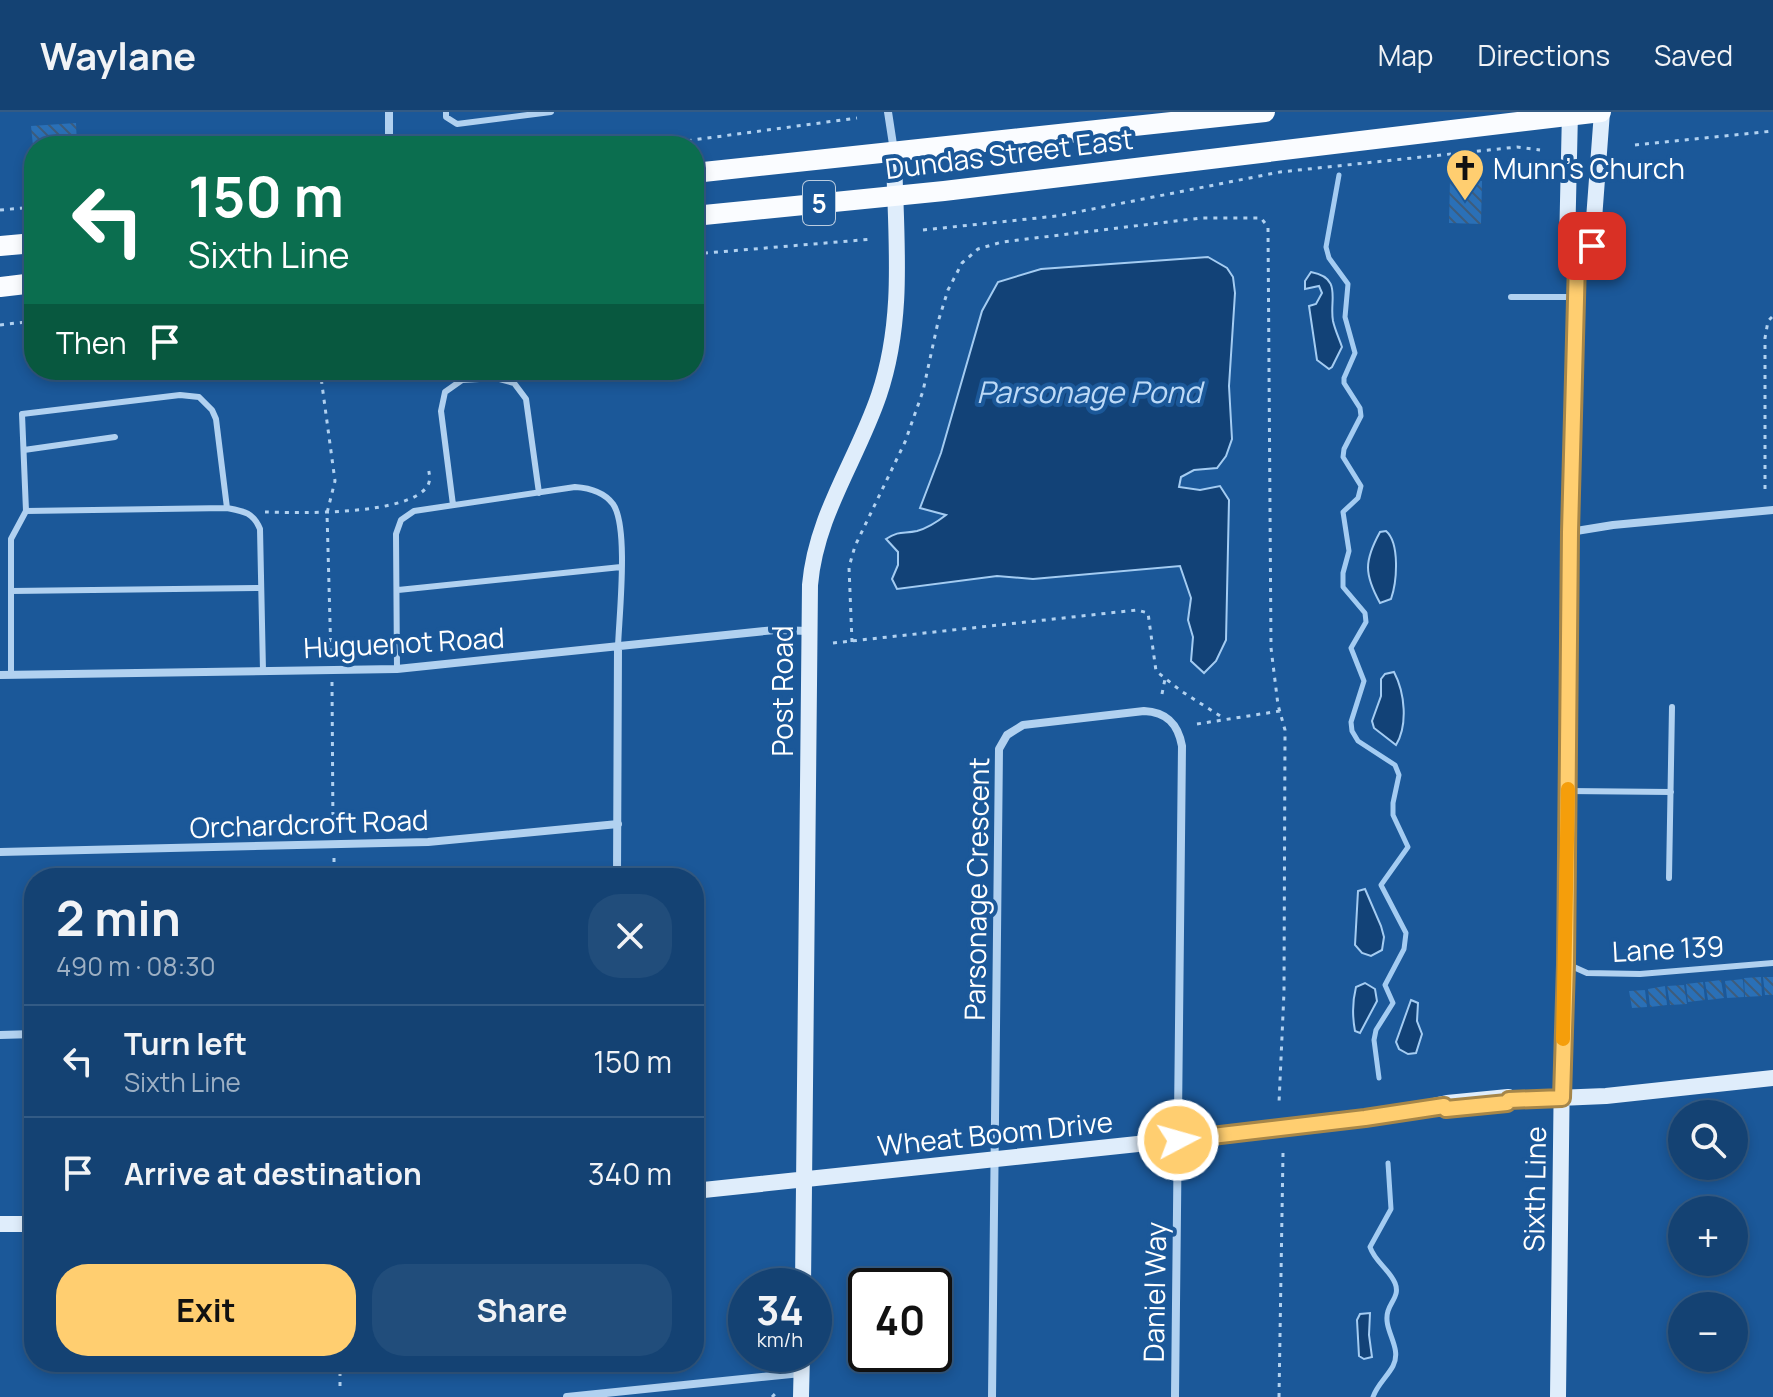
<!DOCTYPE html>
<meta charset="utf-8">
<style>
:root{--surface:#144273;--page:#214d7b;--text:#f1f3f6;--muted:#9db0c4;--line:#335b85;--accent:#ffce70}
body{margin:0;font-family:Manrope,sans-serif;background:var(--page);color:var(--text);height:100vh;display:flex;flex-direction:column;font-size:30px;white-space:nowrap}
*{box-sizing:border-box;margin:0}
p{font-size:26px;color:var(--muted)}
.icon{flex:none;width:44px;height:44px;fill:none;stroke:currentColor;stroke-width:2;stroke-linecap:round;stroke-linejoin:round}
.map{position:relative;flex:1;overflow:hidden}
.drawer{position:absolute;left:24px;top:756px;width:680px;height:504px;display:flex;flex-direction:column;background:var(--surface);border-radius:32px;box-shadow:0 4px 12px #0003,0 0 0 2px var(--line)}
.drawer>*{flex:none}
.banner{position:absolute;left:24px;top:24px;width:680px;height:244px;border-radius:32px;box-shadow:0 4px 12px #0003,0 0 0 2px var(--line);background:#0b6e4f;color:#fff;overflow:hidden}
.fabs{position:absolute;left:1668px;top:988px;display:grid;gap:16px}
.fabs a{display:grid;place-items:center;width:80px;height:80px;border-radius:50%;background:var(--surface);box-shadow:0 4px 12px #0003,0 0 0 2px var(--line);font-size:40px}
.speed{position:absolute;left:728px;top:1156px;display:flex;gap:16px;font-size:40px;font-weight:700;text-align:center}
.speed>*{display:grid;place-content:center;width:104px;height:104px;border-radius:50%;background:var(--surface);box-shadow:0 4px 12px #0003,0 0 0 2px var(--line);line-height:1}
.speed small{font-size:20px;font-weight:400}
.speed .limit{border:4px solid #111;border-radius:12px;background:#fff;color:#111}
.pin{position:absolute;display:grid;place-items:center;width:68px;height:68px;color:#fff;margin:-34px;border-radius:16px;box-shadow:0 4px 12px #0006}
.me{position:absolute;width:88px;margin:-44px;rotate:84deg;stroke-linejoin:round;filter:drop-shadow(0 0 6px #0008)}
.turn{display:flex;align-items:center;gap:28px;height:168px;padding:0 32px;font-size:36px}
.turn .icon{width:104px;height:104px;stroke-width:2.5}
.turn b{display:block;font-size:56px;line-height:68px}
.then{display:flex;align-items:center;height:76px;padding:0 32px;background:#0003;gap:16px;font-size:30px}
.round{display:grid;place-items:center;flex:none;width:84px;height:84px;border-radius:32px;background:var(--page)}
.overview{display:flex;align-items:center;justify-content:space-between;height:136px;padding:0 32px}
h1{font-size:48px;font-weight:700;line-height:60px}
.cta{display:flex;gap:16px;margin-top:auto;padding:16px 32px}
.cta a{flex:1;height:92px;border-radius:32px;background:var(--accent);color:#111;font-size:32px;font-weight:700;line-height:92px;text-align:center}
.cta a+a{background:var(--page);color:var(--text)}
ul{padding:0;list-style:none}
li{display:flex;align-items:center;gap:24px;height:112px;padding:0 32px;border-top:2px solid var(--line)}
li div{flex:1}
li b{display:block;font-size:30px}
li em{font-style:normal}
header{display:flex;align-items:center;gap:48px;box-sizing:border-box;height:112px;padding:0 40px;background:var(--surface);border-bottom:2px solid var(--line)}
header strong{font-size:38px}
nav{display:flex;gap:44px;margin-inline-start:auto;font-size:28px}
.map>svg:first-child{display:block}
.water{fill:#124277;stroke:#a4ccf2;stroke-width:2}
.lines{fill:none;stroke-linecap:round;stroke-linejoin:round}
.stream{stroke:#a4ccf2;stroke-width:5}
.building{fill:url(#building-back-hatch)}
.path{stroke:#b1d1f0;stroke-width:3;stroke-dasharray:4 6;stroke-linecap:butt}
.lane{stroke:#b1d1f0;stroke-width:6}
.street{stroke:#b1d1f0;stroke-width:8}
.secondary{stroke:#dfedfb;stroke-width:16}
.primary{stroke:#fafcff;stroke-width:20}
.route-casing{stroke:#a68649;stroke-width:20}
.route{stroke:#ffce70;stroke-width:14}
.slow{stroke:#f59e0b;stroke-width:14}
.labels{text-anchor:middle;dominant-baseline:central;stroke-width:8;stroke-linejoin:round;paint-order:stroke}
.shield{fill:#1b5899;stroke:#bbcde0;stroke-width:2}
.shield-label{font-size:26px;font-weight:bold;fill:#fff}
.street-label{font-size:28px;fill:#fff;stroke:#1b5899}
.poi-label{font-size:28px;fill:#fff;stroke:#1b5899;text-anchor:start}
.water-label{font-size:30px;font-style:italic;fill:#bddaf7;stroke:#1b5899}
</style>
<header>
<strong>Waylane</strong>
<nav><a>Map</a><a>Directions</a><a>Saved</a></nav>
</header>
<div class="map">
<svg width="1773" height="1285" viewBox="0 0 1773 1285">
<defs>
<pattern id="building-back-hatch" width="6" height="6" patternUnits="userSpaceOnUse" patternTransform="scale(2)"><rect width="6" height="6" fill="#2a70b7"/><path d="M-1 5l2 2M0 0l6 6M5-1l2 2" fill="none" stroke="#3d5c7c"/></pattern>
</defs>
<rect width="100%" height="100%" fill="#1b5899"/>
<path class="water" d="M1208 145 1227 156 1233 165 1235 181 1229 274 1232 327 1226 344 1217 356 1194 358 1181 365 1179 375 1200 378 1220 374 1229 388 1226 528 1216 549 1204 561 1191 549 1193 525 1188 508 1191 486 1180 454 1033 467 997 464 897 477 892 467 898 453V440L886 427C900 418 903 422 917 419 928 416 937 410 946 403L920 396 941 341 982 199 998 170 1041 157Z
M1311 160C1343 166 1329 188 1333 209 1335 218 1339 226 1342 235L1332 255 1329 257 1317 248 1309 194 1316 192 1322 181 1319 174 1305 177V169Z
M1386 419C1400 431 1397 470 1391 487L1380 491C1364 462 1364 449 1380 420Z
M1394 560C1405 581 1408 613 1396 633L1374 616 1372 609 1381 584V567L1385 562Z
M1365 777 1381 814 1384 825 1382 838 1371 844 1362 841 1355 833 1358 779Z
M1365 871 1375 877 1377 889 1360 921 1355 919C1352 903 1352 891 1356 875Z
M1411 888 1418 891 1417 909 1422 922 1416 941 1408 942 1399 937 1396 930Z
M1370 1201 1369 1223 1372 1245 1364 1247 1359 1244 1357 1208 1360 1202Z"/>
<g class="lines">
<path class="stream" d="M1339 63 1326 135 1329 146 1348 172 1345 205 1355 241 1344 266V271L1360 296 1361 304 1344 337 1343 345 1361 374 1358 386 1343 400 1349 439 1343 461V475L1365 501 1366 510 1351 536 1364 569 1351 610 1352 619 1358 629 1395 653 1399 663 1393 691V703L1408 735 1381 773 1406 821 1404 837 1385 873 1393 891 1376 918 1374 928 1379 966
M1373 1285C1377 1273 1387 1265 1393 1254 1403 1235 1382 1218 1388 1199 1391 1189 1400 1183 1395 1171 1389 1157 1375 1150 1370 1135L1391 1097 1388 1051"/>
</g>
<path class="building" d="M76 11 77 34H33L31 14Z
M1450 68 1482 69 1481 112 1449 111Z
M1761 865 1762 884 1745 885 1744 866Z
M1763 865H1773V883H1765Z
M1743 867 1744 885 1727 886 1725 869Z
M1721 868 1724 886 1708 888 1705 870Z
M1703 870 1705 888 1688 890 1686 872Z
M1684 873 1687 892 1670 893 1667 874Z
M1665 874 1667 893 1650 895 1648 877Z
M1645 878 1647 895 1632 896 1629 879Z"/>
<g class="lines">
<path class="path" d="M1635 33 1773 19
M648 34 857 6
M0 98 34 95
M923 118 1057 104 1280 60 1517 35 1540 38
M694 142 873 127
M0 213 34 209
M320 258 335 369 327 401 331 546
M1765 377V226L1768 209 1773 204
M265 400C297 401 411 404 428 373 431 367 429 361 428 354
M852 530 849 455 855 434 905 330 923 279 938 210 948 178 962 151 978 137 1002 130 1201 106H1261L1268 115 1271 536 1278 593 1285 618 1284 880 1279 991
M833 531 1137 498 1148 501 1156 559 1181 579 1225 607
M332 570 333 718
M1162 582 1165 567
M1197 612 1280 599
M334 746V766
M340 1250V1279
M772 1285 775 1282
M1279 1285 1283 1041"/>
<path class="lane" d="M446 0V5L457 12 551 0
M1511 185H1575
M24 338 115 325
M453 393 441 299 445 280 462 268 496 266 514 271 526 287 539 381
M26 399 22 302 180 283 199 285 212 298 216 307 227 396
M398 478 621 455
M11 479 261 476
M397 557 396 422 401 408 414 399 575 375C590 376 604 380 613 392 629 415 619 504 618 535
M11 562V427L26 399 227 396C243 399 253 400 260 417L263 559
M1568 679 1671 680
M1669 766 1672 595
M1567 852 1587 861 1640 862 1773 851"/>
<path class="street" d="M389 0V34
M888 0 894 39
M1570 420 1613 413 1773 398
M0 563 397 557 775 518 809 519
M0 740 428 730 618 712
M617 766 618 535
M0 923 34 922
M567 1285 801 1261
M992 1285 999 637 1007 623 1023 613 1144 599C1167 600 1178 612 1182 634L1175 1285"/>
<path class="secondary" d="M1577 149 1592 134 1602 0
M694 1079 1270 1018 1393 1003 1447 991 1508 985 1509 988 1606 984 1773 966
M0 1112H34
M803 1174 810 473C816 403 857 348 879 283 906 203 895 122 894 39
M801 1285 802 1242
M1558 1285 1562 951 1566 852 1570 420 1577 149 1567 134 1570 0"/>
<path class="primary" d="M694 61 1265 0
M694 104 944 79 1601 0
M0 134 34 131
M0 175 34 171"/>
</g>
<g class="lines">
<defs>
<path id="route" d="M1178 1028 1365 1006 1444 994 1446 997 1507 991 1509 988 1562 986 1566 852 1570 420 1577 149 1592 134"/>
</defs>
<use href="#route" class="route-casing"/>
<use href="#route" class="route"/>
<path class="slow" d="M1563 927 1568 677"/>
</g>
<defs>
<symbol id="church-pin" viewBox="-11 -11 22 30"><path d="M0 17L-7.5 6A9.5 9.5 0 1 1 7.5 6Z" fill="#ffce70" stroke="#1b5899"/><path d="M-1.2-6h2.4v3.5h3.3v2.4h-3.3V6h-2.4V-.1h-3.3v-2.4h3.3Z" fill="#111"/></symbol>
</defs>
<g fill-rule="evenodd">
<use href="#church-pin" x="1443" y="34" width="44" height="60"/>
</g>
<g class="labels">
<rect class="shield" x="803" y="69" width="32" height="44" rx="6"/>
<g class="shield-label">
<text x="819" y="91">5</text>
</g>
<g class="street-label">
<text transform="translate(1009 41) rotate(-7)">Dundas Street East</text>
<text transform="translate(404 530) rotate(-3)">Huguenot Road</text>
<text transform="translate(782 579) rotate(-90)">Post Road</text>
<text transform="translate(309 711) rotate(-2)">Orchardcroft Road</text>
<text transform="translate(976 777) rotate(-89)">Parsonage Crescent</text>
<text transform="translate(1668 836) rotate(-3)">Lane 139</text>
<text transform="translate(995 1021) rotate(-6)">Wheat Boom Drive</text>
<text transform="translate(1534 1077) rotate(-89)">Sixth Line</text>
<text transform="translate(1154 1180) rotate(-89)">Daniel Way</text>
</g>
<g class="poi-label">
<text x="1493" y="56">Munn's Church</text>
</g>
<g class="water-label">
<text x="1089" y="279">Parsonage Pond</text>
</g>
</g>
</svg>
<div class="fabs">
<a><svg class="icon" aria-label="search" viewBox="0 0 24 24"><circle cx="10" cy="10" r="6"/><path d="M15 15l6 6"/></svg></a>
<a>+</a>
<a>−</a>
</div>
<div class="speed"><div>34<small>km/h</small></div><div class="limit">40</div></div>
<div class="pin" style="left:1592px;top:134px;background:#d93025"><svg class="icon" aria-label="arrive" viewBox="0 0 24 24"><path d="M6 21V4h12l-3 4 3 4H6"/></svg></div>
<svg class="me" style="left:1178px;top:1028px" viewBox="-20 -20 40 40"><circle r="17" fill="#ffce70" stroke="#fff" stroke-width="3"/><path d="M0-11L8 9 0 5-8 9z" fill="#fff"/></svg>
<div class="banner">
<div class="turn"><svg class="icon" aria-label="left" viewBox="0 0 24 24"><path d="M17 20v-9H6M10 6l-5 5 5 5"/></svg><div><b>150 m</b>Sixth Line</div></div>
<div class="then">Then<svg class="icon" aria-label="arrive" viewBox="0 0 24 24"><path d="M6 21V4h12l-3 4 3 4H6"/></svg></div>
</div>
<section class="drawer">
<div class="overview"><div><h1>2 min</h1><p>490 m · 08:30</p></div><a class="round"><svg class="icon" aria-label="close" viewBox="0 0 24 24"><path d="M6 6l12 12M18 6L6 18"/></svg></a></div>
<ul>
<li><svg class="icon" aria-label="left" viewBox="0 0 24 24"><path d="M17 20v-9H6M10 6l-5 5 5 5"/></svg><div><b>Turn left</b><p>Sixth Line</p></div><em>150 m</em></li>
<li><svg class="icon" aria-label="arrive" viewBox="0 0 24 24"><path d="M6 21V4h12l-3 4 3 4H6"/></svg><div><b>Arrive at destination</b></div><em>340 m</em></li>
</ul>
<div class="cta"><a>Exit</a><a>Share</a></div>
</section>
</div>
